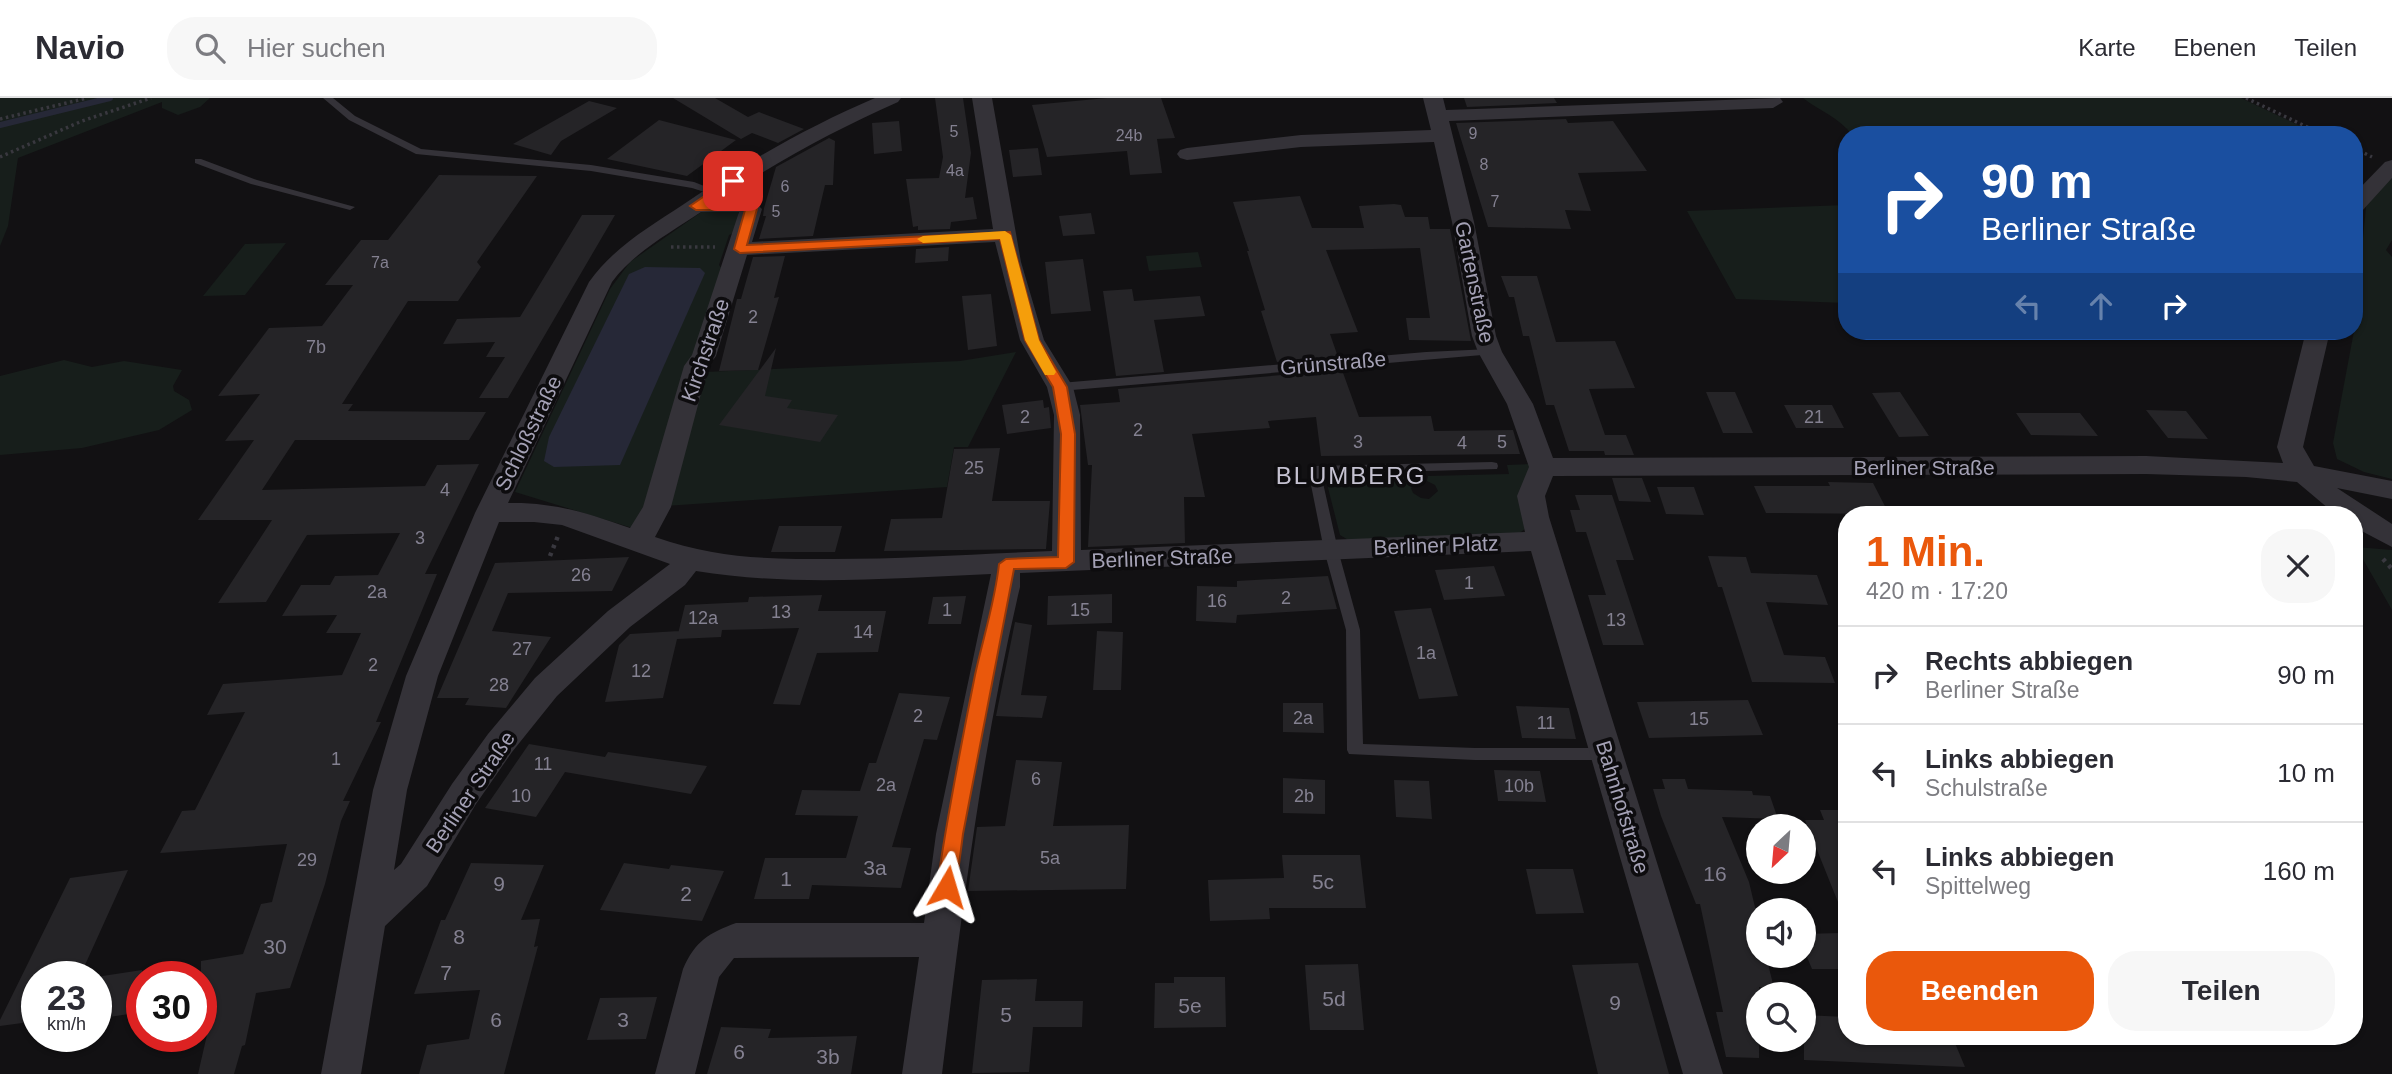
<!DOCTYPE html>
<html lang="de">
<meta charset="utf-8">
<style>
:root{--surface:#fff;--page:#f7f7f7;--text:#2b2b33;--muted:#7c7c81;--line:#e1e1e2;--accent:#ea580c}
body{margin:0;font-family:Helvetica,sans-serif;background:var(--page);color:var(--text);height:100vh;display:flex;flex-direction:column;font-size:26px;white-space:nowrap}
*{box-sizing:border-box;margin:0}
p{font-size:23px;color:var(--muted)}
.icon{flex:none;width:38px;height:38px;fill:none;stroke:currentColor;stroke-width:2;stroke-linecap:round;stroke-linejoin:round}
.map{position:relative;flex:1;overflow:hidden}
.sheet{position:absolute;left:1838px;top:408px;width:525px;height:539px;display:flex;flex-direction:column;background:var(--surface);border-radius:28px;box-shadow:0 2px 5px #0004}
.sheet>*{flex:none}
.hud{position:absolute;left:1838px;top:28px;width:525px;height:214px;border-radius:28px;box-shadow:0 2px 5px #0004;background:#1a4fa0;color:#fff;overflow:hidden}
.needle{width:46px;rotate:206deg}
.buttons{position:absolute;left:1746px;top:716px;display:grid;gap:14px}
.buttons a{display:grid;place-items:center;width:70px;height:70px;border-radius:50%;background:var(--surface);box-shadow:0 2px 5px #0004;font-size:35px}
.speed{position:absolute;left:21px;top:863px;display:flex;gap:14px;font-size:35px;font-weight:700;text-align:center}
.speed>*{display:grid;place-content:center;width:91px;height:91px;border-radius:50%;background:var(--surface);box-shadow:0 2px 5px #0004;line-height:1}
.speed small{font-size:18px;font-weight:400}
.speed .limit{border:10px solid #d22;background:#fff;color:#111}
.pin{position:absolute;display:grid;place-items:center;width:60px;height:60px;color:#fff;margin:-30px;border-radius:14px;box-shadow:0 4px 10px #0006}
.me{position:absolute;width:77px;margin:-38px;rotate:7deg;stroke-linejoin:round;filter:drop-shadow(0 0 5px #0008)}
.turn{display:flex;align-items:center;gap:24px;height:147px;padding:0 28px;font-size:32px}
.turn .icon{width:91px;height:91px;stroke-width:2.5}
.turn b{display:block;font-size:49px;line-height:60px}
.lanes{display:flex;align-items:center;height:66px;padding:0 28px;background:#0003;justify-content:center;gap:35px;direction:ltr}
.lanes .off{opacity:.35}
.round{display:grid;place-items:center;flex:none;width:74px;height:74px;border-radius:28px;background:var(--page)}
.headline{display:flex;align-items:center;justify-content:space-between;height:119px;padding:0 28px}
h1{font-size:42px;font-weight:800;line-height:52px;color:var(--accent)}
.cta{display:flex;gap:14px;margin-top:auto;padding:14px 28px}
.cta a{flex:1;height:80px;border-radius:28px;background:var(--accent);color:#fff;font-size:28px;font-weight:800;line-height:80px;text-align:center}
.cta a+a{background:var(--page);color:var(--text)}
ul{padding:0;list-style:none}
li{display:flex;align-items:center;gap:21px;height:98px;padding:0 28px;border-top:2px solid var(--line)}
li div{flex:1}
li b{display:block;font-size:26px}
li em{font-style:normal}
header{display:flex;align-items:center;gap:42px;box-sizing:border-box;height:98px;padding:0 35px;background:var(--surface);border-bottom:2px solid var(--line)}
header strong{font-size:33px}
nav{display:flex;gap:38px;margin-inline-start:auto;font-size:24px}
.search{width:490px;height:63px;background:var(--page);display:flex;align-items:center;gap:18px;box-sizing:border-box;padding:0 24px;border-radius:28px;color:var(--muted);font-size:26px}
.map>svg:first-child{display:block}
.green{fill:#171e1b}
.water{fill:#262837}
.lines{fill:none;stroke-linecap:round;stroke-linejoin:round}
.stream{stroke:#262837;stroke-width:6}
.building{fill:#252427}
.path-far1{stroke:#39383f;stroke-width:3.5;stroke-dasharray:2.5 3.5;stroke-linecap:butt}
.path{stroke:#39383f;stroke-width:4.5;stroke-dasharray:3.5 5;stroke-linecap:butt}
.service{fill:#343238;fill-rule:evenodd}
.minor{fill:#343238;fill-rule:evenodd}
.route{fill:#ea580c;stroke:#983908;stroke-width:2}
.slow{fill:#f59e0b}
.labels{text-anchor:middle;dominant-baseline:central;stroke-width:7;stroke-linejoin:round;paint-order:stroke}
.far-number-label{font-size:16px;fill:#848191}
.number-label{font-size:18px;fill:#848191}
.street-label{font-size:21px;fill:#a4a1b5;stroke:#0d0c0e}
.near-number-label{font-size:21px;fill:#848191}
.quarter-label{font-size:24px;letter-spacing:2px;fill:#c5c2d1;stroke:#0d0c0e}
</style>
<header>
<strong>Navio</strong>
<div class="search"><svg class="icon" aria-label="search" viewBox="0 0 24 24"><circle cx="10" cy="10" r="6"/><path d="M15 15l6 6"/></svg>Hier suchen</div>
<nav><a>Karte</a><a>Ebenen</a><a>Teilen</a></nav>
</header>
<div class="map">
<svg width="2392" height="976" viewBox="0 0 2392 976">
<rect width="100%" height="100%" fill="#121113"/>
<path class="green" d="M0 0H210L200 9 178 17 162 10V4L18 60 8 128 0 148Z
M1803 0H2241L2319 37H1852C1840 20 1820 13 1803 0Z
M2392 80V142L2386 152 2392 159V381L2364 374 2337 361 2333 345 2354 233 2367 99Z
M1846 107V205L1736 201 1687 113Z
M707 110H738L740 132 729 137 719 167 724 173 639 432 515 394 610 191 630 164Z
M286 145 245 197 203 198 245 146Z
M1198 154 1202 169 1149 173 1146 158Z
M1016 254 968 349H954L947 389 665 408 705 274 960 263Z
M64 262 92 269 124 263 182 272 173 288 174 293 189 302 192 312 159 332 82 350 0 357V278Z
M1531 366 1526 430 1517 437 1350 443 1340 437 1326 382 1330 379 1416 378 1419 381 1411 390 1413 395 1421 400 1429 401 1438 393 1435 387 1427 383 1428 378 1509 376 1507 367Z
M2356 449 2392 452V512Z"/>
<path class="water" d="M645 169 700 170 705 175 620 367 554 369 544 363 549 339 629 176Z"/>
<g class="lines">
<path class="stream" d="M0 27 110 0"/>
</g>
<path class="building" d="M673 0H715L748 19 759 14 804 31 778 45 752 35 741 41Z
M935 0H963L971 55 965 100 973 99 977 121 951 124 950 131 918 132V128L913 129 906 81 939 80 943 59Z
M1107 0H1161L1175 40 1157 41 1162 75 1130 77 1127 53 1047 59 1032 7Z
M1464 0H1554L1557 5 1467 9Z
M589 3 617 10 561 43 551 57 513 46Z
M1566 21 1568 25 1613 23 1647 73 1578 75 1591 113 1565 112 1571 131 1488 129 1456 25Z
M659 22 736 42 687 78 607 61Z
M899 23 902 53 874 56 872 25Z
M829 40 835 43 833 87H825L813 138 759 141 766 118H763L764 110 776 69Z
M1038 50 1042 77 1013 79 1009 52Z
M439 77 537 78 477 164 481 169 458 203H408L342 306H353L348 313 486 314 469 342H295L262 392 425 388 437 367 479 366 425 476H437L376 624H381L343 703H350L341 723 325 786 290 890 256 895 245 947 242 948 234 976H198L215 902 201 905V863L243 856 261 806 272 804 287 746 160 755 182 713 195 712 245 614 207 617 223 586 342 577 361 535H326L337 517 282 518 301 487H330L335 478 378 477 400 435 307 437 266 504 218 505 272 422H198L254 342 225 343 260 296 218 298 269 230 322 228 353 187H325L361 142H388Z
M1300 98 1312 130H1364L1359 108 1394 106 1401 107 1405 119H1428L1430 131H1450L1471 243 1409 242 1406 220H1430L1420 150 1326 152 1358 234 1330 236 1338 259 1277 264 1261 213 1265 212 1247 153H1249L1233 104Z
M1091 115 1095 136 1063 138 1059 118Z
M582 117H615L508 300H479L505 259H486L495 244 443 246 457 221 520 219Z
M949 149 948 163 915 165 916 151Z
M785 158 774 200 779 199 758 272 719 273 737 201H741L753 159Z
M1083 161 1091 213 1051 216 1045 164Z
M1501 178H1537L1556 244 1615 243 1635 290 1589 291 1605 337H1626L1634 357H1605L1604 353H1569L1554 307H1546L1529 238H1523L1514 199H1509Z
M1132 191 1134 203 1200 198 1205 218 1154 222 1164 274 1116 278 1103 193Z
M991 196 997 248 968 252 962 198Z
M776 250 765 298 792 302 787 310 838 317 820 344 719 327Z
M1342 272 1359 319 1431 318 1434 333 1513 332 1520 356 1321 358 1316 319 1268 323 1270 330 1192 336 1205 399H1184L1185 445 1088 449 1092 367H1088L1080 307 1120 304 1118 291Z
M1706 294H1735L1753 335H1723Z
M1900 294 1929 338 1899 339 1872 295Z
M1043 302 1044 310 1049 309 1051 330 1007 336 1002 307Z
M1784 307H1832L1844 330H1796Z
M2146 312 2186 313 2208 341 2168 340Z
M2016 315H2080L2098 338 2031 337Z
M1000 350 992 403H1050L1046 451 884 453 891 421 942 420 954 351Z
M1612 380H1642L1651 404 1619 403Z
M1828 384 1873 385 1889 416 1766 415 1754 388H1830Z
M1657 389H1694L1704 417 1666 416Z
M1575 397H1612L1634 462H1616L1644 547H1603L1588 497H1606L1586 434H1576L1570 412H1580Z
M779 428H842L835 454H771Z
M1708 458 1746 459 1751 475 1817 477 1828 507 1766 504 1784 557 1825 559 1835 585 1752 584 1722 489H1718Z
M629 459 612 493 508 495 492 533 551 539 506 610 465 607 469 600H437L495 465Z
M1494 468 1505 498 1444 502 1435 472Z
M1328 478 1337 511 1237 517 1236 525 1196 523 1197 488 1237 489V483Z
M1112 496V525L1047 527 1048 498Z
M822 497 818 513H886L878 554 817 555 800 607 773 606 799 530 722 532 721 539 677 541 663 600 605 604 619 547 630 536 679 533 678 536 685 507 748 504 749 499Z
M966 498 961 526H928L933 499Z
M1431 510 1458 598 1419 601 1394 513Z
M1015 524 1032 527 1021 597 1047 598 1042 620 996 618Z
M1097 533 1123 534 1121 592H1093Z
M899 595 950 599 937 642 924 641 892 749 911 750 901 790 812 787 809 801H754L765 760H846L858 718 795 717 802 692 860 693 869 665H876Z
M1748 602 1763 637 1649 640 1637 604Z
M1283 605H1323L1324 635 1283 634Z
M1516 608 1569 610 1576 641 1522 640Z
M529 646 605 659 608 654 707 668 691 696 565 674 536 719 485 710Z
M1016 662 1062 664 1053 728 1129 727 1126 791 968 793 977 729 1005 728Z
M1494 672 1540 673 1546 704 1498 703Z
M1283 680 1325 682V716L1283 715Z
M1662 681H1685L1688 691 1752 693 1753 697 1770 698 1778 721 1722 719 1749 784 1759 826V858H1766L1774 890 1759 889V960L1726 959 1716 914H1723L1700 806H1696L1661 718 1653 691H1665Z
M1394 682 1429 683 1432 721 1396 719Z
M1820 712H1846V824L1805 722H1824Z
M1282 757H1360L1366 810H1269L1270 821 1210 823 1208 782 1284 780Z
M471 765 544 767 521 822 540 821 534 849 538 848 504 976H419L427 947 469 941 480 892 414 896 441 822H445Z
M624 765 669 771 671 767 724 773 702 823 600 812Z
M1526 771H1573L1584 815 1536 816Z
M128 772 80 878H37V923L0 928V922L70 780Z
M1840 835 1846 852V871H1812L1804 852V836Z
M1638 865 1669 976H1598L1572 867Z
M1358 866 1364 932H1310L1305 867Z
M142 872V914L96 921V879Z
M1174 879H1225L1226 929 1154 930 1155 885H1174Z
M1037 881 1035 903H1083L1082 929H1033L1029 974 972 975 982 882Z
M657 899 646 941 587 942 600 900Z
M1804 917 1846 919V938H1952L1965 969 1804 962Z
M721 929 771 931 768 940 857 938 851 976H707Z"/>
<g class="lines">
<path class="path-far1" d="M2246 0 2324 37
M0 21 87 0
M2354 50 2372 59
M0 59 82 23 151 0
M671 149H715"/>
<path class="path" d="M550 458 558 438
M2383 461 2392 471"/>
<path class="service" d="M323 0H333L355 18 421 51 591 67 694 84 722 95 717 98 692 90 591 73 416 56 349 22Z
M195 61H201L257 82 355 109 350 112 251 86 195 65Z
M1490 251 1494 252V256L1060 293 1054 289 1060 285 1426 254Z
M1492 364 1497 365 1498 368 1497 371 1321 376 1338 452 1360 532 1363 646 1475 650H1607L1613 652 1615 656 1613 660 1607 662H1475L1349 656 1347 652 1346 532 1324 452 1308 372 1314 368Z"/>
<path class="minor" d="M875 0H901L898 4C835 32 777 63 720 102 734 102 752 99 762 111L752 144 993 131 972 0H992L1021 164 1044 242 1073 289 1080 317 1081 452 1525 434 1517 398 1529 369 1507 306 1478 254 1472 238 1452 124 1434 44 1301 49 1187 62 1180 60 1177 56 1180 52 1187 50 1301 37 1431 32 1423 0H1443L1446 12 1780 0 1783 4 1773 10 1449 23 1474 124 1496 238 1502 254 1533 306 1553 360 2146 358 2283 365 2277 349 2306 233H2330L2303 349 2314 368 2392 383V401L2337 390 2392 426V449L2354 429V416H2335L2297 384 2246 379 2146 376 1553 378 1545 398 1549 419 1723 976H1683L1531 453 1020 475V489C982 650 962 812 942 976H902L919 859 734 860 719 879 695 976H655L683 871C695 843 709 835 736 825H924L936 736 991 476C893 480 793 489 696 473L685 487 630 529 557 598 512 654 476 706 427 788 385 828 361 976H321L373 692 406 578 475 415 589 184C613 150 649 129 684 106 745 65 807 29 875 0ZM701 114H739L692 257 684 268 643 409 630 430C587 415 554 404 508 405L612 184C634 154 670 135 701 114ZM995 144 1020 242 1047 289 1054 317 1052 453C979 456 906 461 833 461 768 461 718 461 655 439L671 409 708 269 716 258 747 157ZM499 424H534L562 427 670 466 608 513 535 580 488 636 452 686 401 766 394 772 407 692 438 578Z
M2392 62V80L2362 113 2354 114V96L2385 64Z"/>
</g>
<path class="route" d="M729 81 739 83 709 105C725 104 744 101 757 111L747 147 1010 134 1039 242 1067 289 1075 336 1074 464 1066 470 1014 471 963 736 956 789 954 795 947 798 940 795 937 789C947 718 961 647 975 577 983 540 995 504 999 466L1006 461 1058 459 1061 336 1053 289 1025 242 1000 141 740 155 734 151 745 112H696L690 108Z"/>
<path class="slow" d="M1005 133 1011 137 1039 242 1056 274 1054 277H1045L1025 242 1000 141 923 145 917 141 923 138Z"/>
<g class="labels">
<g class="far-number-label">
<text x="954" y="33">5</text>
<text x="1473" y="35">9</text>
<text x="1129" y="37">24b</text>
<text x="1484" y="66">8</text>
<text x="955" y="72">4a</text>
<text x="785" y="88">6</text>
<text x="1495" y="103">7</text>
<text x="776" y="113">5</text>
<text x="380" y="164">7a</text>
</g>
<g class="number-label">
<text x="753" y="219">2</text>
<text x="316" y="249">7b</text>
<text x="1025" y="319">2</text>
<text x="1814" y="319">21</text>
<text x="1138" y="332">2</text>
<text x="1358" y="344">3</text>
<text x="1502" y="344">5</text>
<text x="1462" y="345">4</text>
<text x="974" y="370">25</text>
<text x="445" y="392">4</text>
<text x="420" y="440">3</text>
<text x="581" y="477">26</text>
<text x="1469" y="485">1</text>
<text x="377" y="494">2a</text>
<text x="1286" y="500">2</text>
<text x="1217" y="503">16</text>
<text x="947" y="512">1</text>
<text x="1080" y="512">15</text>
<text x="781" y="514">13</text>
<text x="703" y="520">12a</text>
<text x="1616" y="522">13</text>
<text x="863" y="534">14</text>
<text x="522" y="551">27</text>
<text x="1426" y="555">1a</text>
<text x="373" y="567">2</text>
<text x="641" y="573">12</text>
<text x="499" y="587">28</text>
<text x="918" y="618">2</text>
<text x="1303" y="620">2a</text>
<text x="1699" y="621">15</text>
<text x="1546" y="625">11</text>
<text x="336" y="661">1</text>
<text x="543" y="666">11</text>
<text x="1036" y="681">6</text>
<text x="886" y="687">2a</text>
<text x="1519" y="688">10b</text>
<text x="521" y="698">10</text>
<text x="1304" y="698">2b</text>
<text x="1050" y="760">5a</text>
<text x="307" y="762">29</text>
</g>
<g class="street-label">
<text transform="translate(1475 184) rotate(78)">Gartenstraße</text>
<text transform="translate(705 252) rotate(-71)">Kirchstraße</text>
<text transform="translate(1333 265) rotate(-5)">Grünstraße</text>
<text transform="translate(528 335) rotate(-64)">Schloßstraße</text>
<text x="1924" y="369">Berliner Straße</text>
<text transform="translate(1436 447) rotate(-2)">Berliner Platz</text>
<text transform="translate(1162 460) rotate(-2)">Berliner Straße</text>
<text transform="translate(470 694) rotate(-56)">Berliner Straße</text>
<text transform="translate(1623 709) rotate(73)">Bahnhofstraße</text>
</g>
<g class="near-number-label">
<text x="875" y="769">3a</text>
<text x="1715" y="775">16</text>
<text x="786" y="780">1</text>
<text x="1323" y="783">5c</text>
<text x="499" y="785">9</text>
<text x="686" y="795">2</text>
<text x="459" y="838">8</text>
<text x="275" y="848">30</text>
<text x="446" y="874">7</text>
<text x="1334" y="900">5d</text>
<text x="1615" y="904">9</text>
<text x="1190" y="907">5e</text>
<text x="1006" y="916">5</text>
<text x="496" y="921">6</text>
<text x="623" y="921">3</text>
<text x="739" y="953">6</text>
<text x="828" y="958">3b</text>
</g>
<g class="quarter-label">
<text x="1351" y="377">BLUMBERG</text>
</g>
</g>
</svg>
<div class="buttons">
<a><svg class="needle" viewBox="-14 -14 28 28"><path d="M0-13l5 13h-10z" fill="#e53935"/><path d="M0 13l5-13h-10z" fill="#7c7c81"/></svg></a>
<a><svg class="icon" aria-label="sound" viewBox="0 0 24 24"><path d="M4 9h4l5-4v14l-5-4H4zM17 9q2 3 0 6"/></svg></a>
<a><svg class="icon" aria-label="search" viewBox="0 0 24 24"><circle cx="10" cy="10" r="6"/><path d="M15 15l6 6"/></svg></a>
</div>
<div class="speed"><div>23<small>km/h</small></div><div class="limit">30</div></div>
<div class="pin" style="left:733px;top:83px;background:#d93025"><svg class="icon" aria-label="arrive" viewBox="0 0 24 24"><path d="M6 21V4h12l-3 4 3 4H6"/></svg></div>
<svg class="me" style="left:947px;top:789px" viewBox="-20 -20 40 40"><path d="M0-17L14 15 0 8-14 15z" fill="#ea580c" stroke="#fff" stroke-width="4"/></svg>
<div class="hud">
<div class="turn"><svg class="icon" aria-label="right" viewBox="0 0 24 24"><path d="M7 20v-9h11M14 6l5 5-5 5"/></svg><div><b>90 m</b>Berliner Straße</div></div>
<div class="lanes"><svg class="icon off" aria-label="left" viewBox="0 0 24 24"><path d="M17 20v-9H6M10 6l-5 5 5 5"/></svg><svg class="icon off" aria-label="ahead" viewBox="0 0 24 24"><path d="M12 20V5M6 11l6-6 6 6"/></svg><svg class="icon" aria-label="right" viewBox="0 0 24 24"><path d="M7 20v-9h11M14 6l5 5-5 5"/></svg></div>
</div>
<section class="sheet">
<div class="headline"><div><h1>1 Min.</h1><p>420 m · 17:20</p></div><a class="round"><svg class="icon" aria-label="close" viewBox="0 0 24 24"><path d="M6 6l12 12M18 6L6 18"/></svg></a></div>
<ul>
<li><svg class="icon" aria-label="right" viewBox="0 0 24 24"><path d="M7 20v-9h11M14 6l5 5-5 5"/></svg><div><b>Rechts abbiegen</b><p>Berliner Straße</p></div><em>90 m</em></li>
<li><svg class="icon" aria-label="left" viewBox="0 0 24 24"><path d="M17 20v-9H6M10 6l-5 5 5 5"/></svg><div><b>Links abbiegen</b><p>Schulstraße</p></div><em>10 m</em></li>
<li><svg class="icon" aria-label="left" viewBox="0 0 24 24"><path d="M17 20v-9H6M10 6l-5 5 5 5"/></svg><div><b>Links abbiegen</b><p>Spittelweg</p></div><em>160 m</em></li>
</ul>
<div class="cta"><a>Beenden</a><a>Teilen</a></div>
</section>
</div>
